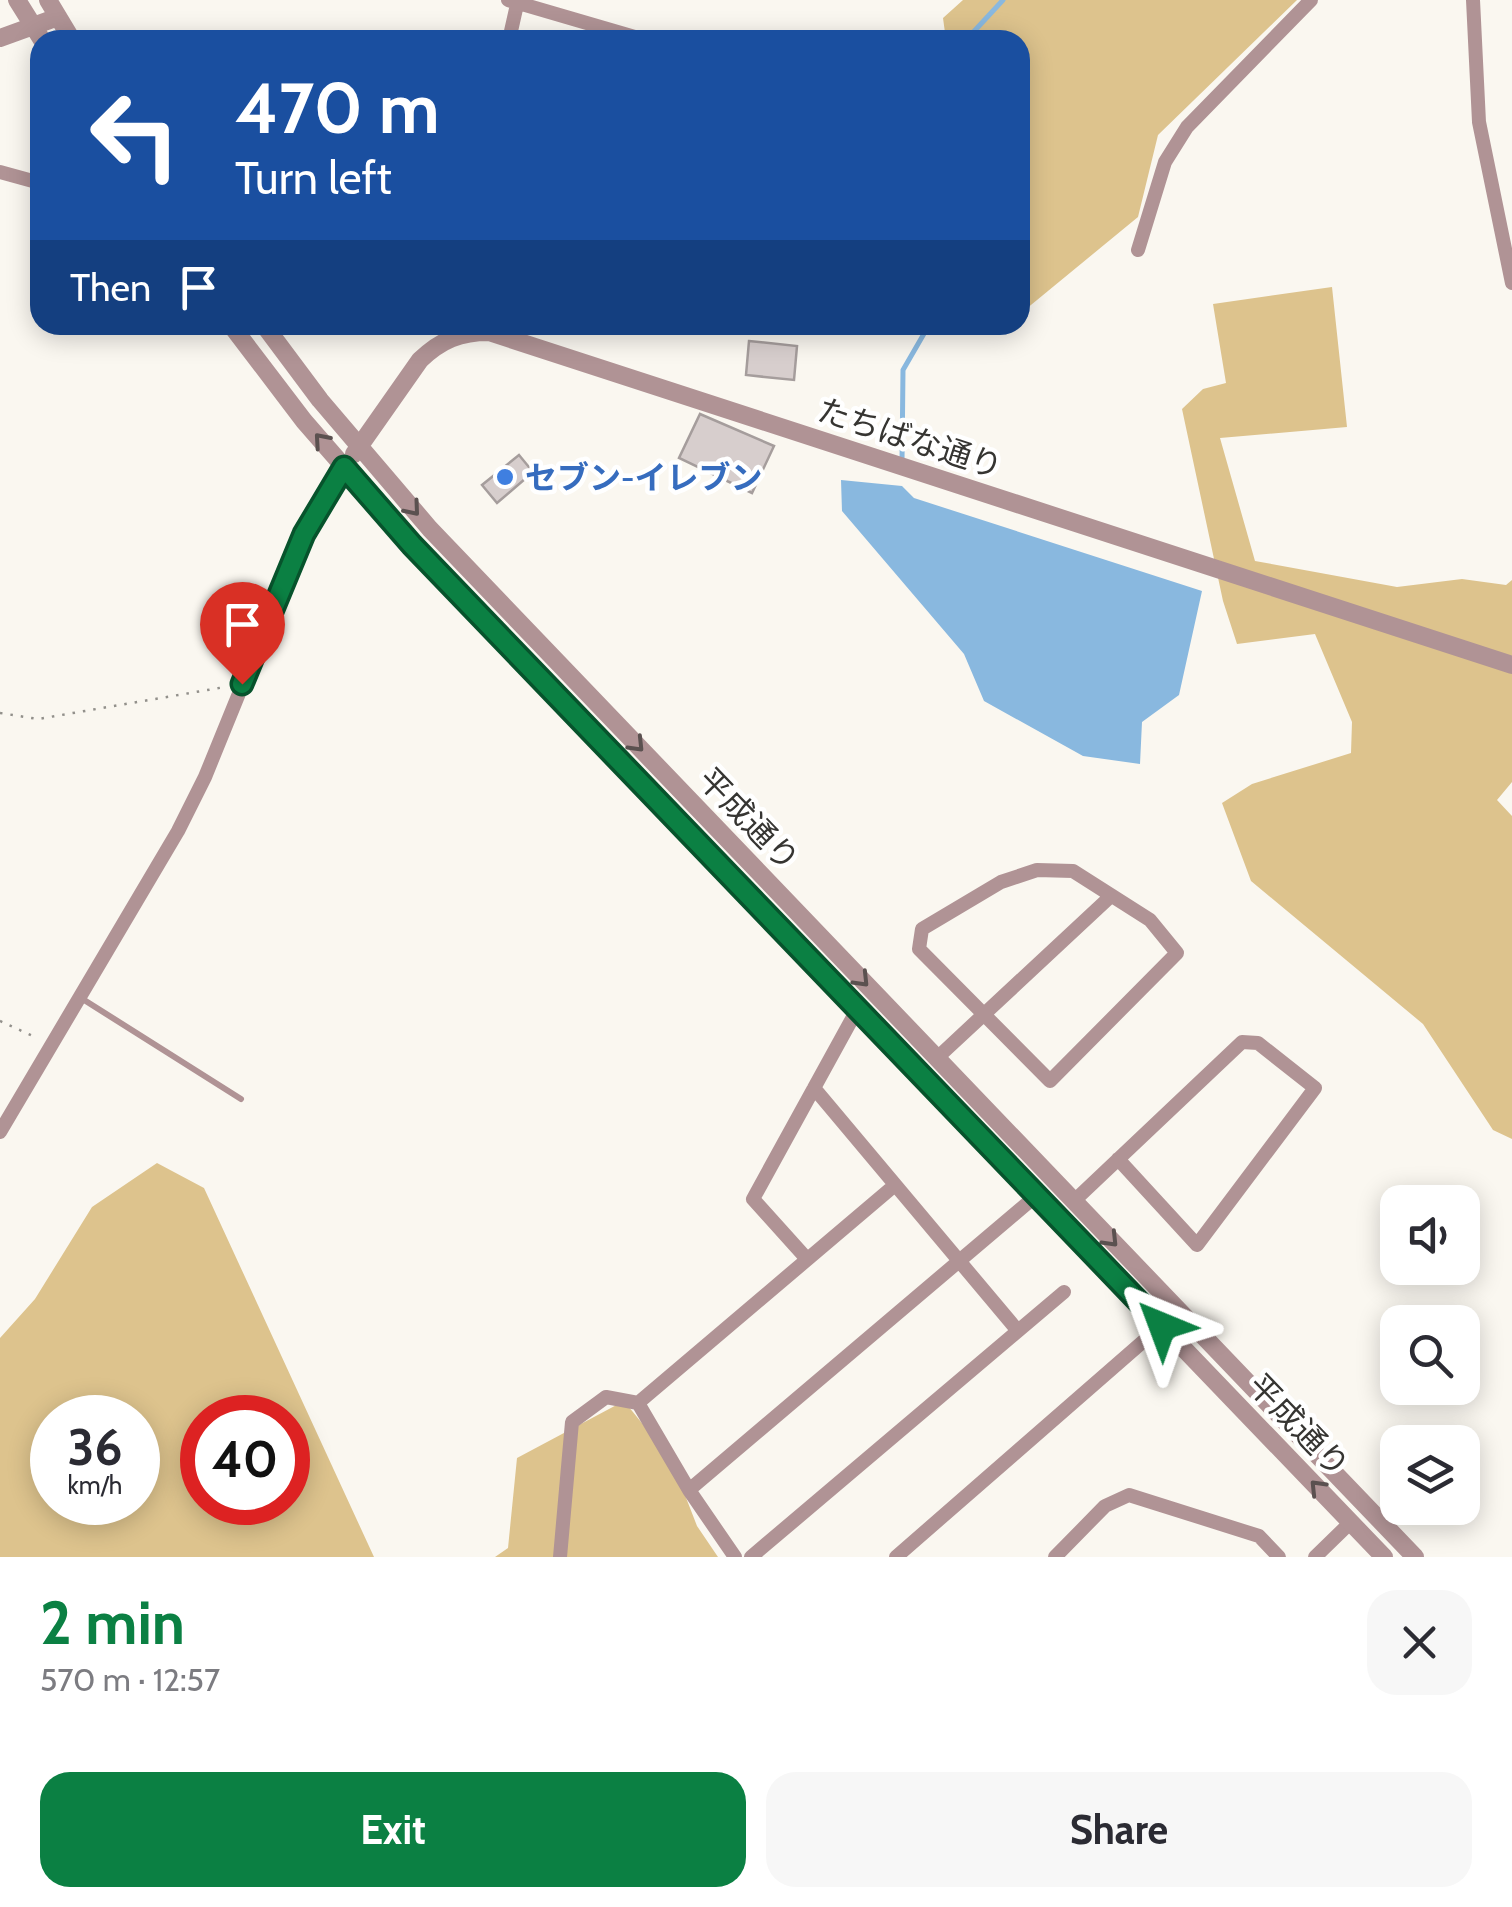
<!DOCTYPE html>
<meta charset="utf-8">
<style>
:root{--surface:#fff;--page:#f7f7f7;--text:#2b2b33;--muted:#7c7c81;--accent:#0b8043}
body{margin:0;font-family:Cabin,"Noto Sans JP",sans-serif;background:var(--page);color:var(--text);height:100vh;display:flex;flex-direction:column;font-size:38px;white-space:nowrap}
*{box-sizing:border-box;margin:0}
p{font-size:32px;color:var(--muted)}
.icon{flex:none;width:55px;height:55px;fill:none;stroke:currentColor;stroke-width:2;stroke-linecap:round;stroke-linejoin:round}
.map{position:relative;height:1557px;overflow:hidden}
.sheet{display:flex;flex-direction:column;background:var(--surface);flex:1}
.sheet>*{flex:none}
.banner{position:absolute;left:30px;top:30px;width:1000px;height:305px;border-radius:30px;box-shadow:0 5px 25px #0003;background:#1a4fa0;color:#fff;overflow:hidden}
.controls{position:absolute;left:1380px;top:1185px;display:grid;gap:20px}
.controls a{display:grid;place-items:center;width:100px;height:100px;border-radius:20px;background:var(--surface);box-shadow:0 5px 25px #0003;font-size:50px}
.speed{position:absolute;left:30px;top:1395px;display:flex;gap:20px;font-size:50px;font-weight:700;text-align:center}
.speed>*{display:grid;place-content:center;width:130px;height:130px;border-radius:50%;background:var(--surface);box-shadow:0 5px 25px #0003;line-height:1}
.speed small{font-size:25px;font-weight:400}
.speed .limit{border:15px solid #d22;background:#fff;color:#111}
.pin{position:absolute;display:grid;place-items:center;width:85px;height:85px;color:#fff;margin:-102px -42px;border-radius:50% 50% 50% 0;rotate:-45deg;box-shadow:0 0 10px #0007}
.pin .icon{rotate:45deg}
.me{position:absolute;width:110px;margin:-55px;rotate:316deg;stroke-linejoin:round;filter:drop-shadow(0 0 8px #0008)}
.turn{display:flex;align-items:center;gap:35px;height:210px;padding:0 40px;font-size:45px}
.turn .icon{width:130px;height:130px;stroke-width:2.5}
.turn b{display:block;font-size:70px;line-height:85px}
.then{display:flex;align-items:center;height:95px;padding:0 40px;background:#0003;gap:20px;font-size:38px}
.round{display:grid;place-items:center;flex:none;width:105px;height:105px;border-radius:30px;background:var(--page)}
.headline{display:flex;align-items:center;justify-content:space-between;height:170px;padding:0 40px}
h1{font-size:60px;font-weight:700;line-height:75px;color:var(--accent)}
.cta{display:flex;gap:20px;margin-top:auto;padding:20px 40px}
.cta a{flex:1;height:115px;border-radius:30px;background:var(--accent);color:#fff;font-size:40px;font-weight:700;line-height:115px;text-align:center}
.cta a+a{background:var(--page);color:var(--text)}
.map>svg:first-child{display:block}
.forest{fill:#ddc38d;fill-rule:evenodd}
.water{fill:#89b8df}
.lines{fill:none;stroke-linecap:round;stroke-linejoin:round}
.stream{stroke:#89b8df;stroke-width:5}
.building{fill:#d7cecd;stroke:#a59d9c;stroke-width:2.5}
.path{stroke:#92908b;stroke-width:2.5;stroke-dasharray:2.5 8;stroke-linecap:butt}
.service{stroke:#b09395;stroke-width:6}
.minor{stroke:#b09395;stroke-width:14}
.tertiary{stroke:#b09395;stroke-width:18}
.oneway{stroke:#5b5150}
.route-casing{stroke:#07532c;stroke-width:25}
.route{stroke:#0b8043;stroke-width:18}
.shop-dot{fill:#3f7fe0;stroke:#fff;stroke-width:4}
.labels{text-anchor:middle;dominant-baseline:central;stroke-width:9;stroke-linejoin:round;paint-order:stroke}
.street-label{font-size:32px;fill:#363532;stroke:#fff}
.shop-label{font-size:32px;font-weight:bold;fill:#366cbe;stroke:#fff;text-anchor:start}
</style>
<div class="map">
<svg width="1512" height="1557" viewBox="0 0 1512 1557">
<rect width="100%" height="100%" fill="#faf7f0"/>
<path class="forest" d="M963 0H1297L1158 135 1138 217 1020 314V40H946L943 18Z
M1332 287 1347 427 1220 438 1255 561 1397 587 1462 579 1506 585 1512 580V782L1497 800 1512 816V1139L1493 1130 1423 1024 1251 881 1222 803 1252 784 1351 753 1352 722 1315 634 1237 644 1223 601 1182 409 1203 389 1226 383 1213 304Z
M157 1163 204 1188 374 1557H0V1338L35 1299 92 1207ZM52 1418H138V1502H52ZM202 1418H288V1502H202Z
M624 1401 671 1459 697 1526 718 1557H495L508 1548 517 1458Z"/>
<path class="water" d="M841 480 902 486 914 498 1202 591 1179 695 1142 722 1140 764 1083 756 984 701 964 654 842 511Z"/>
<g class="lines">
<path class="stream" d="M966 40 1003 0
M902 461 903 370 929 325"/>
</g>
<path class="building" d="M749 341 797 346 794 380 746 375Z
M700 414 774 446 752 493 679 458Z
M519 455 533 472 497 503 482 485Z"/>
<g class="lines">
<path class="path" d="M0 713 38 719 225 687
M0 1021 35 1037"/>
<path class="service" d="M81 998 241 1099"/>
<path class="minor" d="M508 0 645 40
M1473 0 1479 122 1512 283
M509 40 518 0
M0 172 40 183
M1138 250 1165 162 1187 127 1311 0
M1037 870 1073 871 1150 920 1177 953 1050 1081 919 949 922 929 1001 882Z
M937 1058 1111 896
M814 1088 1018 1331
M0 1132 178 831 205 777 304 534 345 467
M1074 1201 1242 1042 1258 1043 1315 1088 1197 1245 1118 1159
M807 1259 753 1199 858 1008
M689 1490 1037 1195
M560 1557 572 1422 606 1397 638 1403
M735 1557 689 1490 638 1403 895 1185
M751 1557 1064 1292
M896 1557 1162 1325
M1055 1557 1105 1506 1129 1495 1259 1536 1279 1557
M1315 1557 1351 1522"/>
<path class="tertiary" d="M17 0 42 40
M48 0 72 40
M0 38 58 17
M231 325 304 421 412 545 1384 1557
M264 325 320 400 430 529 1415 1557
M354 454 420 360C441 340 460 332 489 332L1512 665"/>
</g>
<defs><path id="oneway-chevron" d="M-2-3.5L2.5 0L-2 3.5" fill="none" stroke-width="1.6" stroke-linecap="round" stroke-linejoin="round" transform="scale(2.5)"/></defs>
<g class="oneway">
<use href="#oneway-chevron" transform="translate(321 440) rotate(-131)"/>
<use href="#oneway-chevron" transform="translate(413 509) rotate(50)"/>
<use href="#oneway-chevron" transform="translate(637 745) rotate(46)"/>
<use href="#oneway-chevron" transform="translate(862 980) rotate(46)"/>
<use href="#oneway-chevron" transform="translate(1111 1240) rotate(46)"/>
<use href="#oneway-chevron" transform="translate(1317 1487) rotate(-134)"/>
</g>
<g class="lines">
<defs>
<path id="route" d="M242 684 304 534 344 467 412 545 1162 1326"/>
</defs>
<use href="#route" class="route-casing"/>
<use href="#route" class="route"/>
</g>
<circle class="shop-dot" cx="505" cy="477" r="10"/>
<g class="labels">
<g class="street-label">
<text transform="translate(910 438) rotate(18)">たちばな通り</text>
<text transform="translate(749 819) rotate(46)">平成通り</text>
<text transform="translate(1299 1425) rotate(46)">平成通り</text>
</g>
<g class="shop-label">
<text x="525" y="477">セブン-イレブン</text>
</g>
</g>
</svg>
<div class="controls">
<a><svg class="icon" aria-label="sound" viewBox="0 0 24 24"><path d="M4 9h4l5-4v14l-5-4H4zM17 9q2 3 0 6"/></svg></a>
<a><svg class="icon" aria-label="search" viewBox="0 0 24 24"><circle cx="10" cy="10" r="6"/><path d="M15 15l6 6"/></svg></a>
<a><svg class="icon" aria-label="layers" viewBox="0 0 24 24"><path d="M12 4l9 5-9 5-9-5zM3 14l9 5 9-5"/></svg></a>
</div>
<div class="speed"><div>36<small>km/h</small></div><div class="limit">40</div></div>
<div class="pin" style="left:242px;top:684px;background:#d93025"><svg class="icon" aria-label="arrive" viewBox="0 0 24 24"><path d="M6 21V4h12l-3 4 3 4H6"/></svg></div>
<svg class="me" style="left:1162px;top:1326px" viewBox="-20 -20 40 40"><path d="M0-17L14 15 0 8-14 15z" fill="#0b8043" stroke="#fff" stroke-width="4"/></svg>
<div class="banner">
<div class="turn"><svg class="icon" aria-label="left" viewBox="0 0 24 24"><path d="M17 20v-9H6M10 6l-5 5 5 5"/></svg><div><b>470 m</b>Turn left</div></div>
<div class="then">Then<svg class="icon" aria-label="arrive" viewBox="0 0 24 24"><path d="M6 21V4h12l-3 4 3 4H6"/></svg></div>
</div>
</div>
<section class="sheet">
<div class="headline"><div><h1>2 min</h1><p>570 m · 12:57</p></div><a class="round"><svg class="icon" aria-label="close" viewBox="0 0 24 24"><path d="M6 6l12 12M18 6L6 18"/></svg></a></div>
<div class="cta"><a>Exit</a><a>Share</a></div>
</section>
